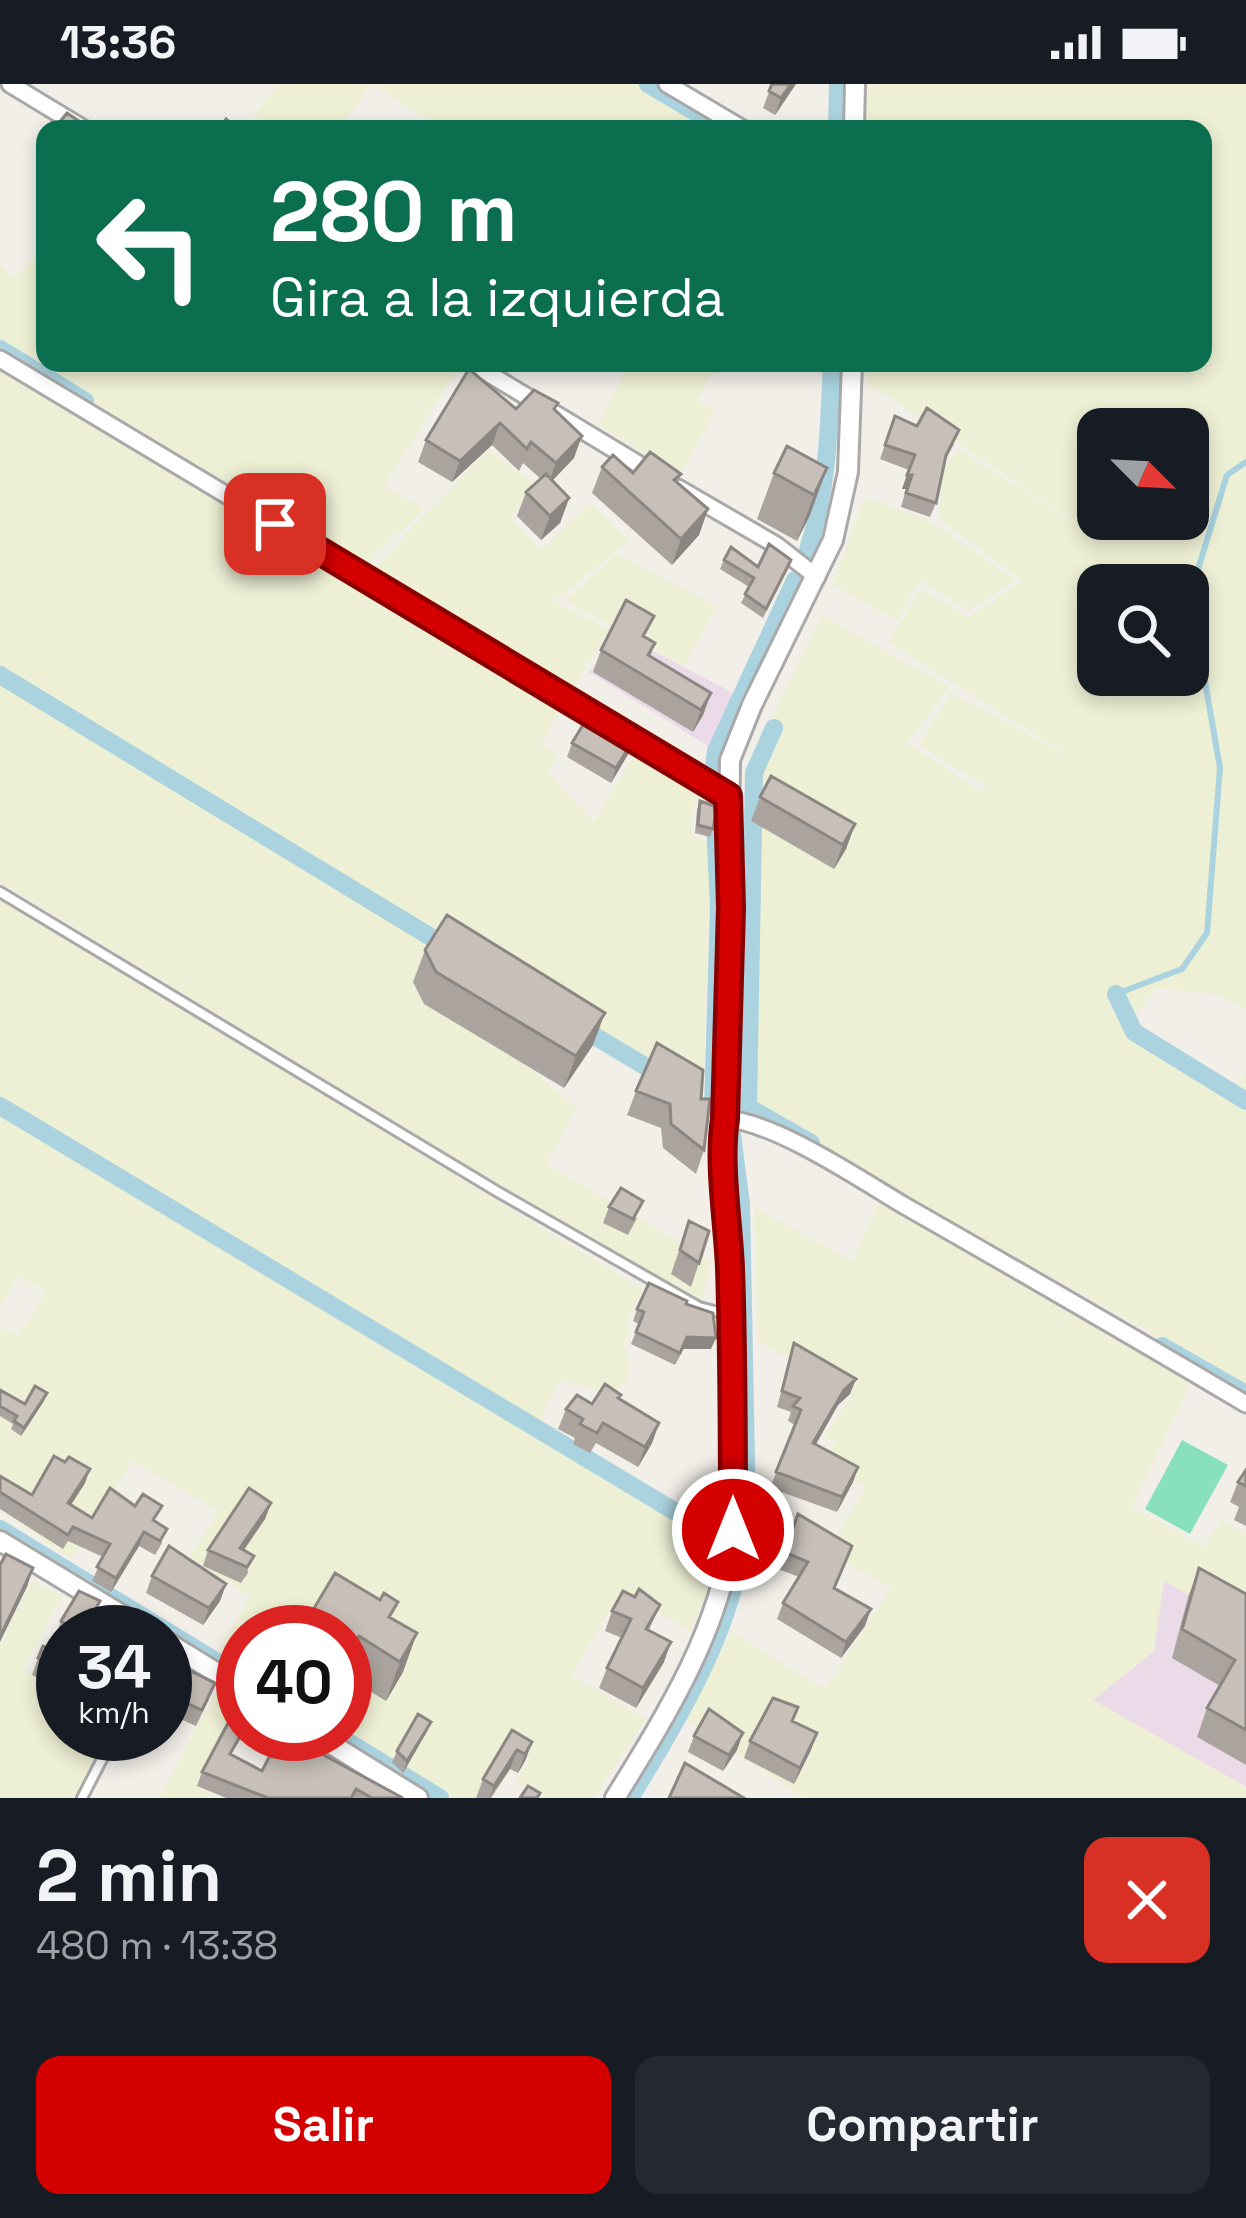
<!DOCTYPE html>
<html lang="es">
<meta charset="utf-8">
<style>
:root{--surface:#171b24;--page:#242831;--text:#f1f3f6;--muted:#9ea1a6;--accent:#d40000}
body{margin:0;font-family:"Space Grotesk",sans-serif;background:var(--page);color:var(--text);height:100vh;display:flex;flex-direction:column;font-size:45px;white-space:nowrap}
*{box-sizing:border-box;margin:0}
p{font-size:39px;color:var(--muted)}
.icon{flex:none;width:66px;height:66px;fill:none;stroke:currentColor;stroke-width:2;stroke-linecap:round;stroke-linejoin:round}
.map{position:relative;height:1714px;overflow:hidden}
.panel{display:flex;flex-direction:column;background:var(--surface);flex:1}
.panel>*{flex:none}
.top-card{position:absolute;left:36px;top:36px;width:1176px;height:252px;border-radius:24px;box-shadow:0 6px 18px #0003;background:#0b6e4f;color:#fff;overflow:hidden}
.needle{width:78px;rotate:114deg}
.buttons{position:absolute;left:1077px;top:324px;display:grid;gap:24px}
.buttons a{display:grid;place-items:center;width:132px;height:132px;border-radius:24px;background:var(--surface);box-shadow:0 6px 18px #0003;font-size:60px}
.speed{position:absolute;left:36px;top:1521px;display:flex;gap:24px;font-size:60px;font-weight:700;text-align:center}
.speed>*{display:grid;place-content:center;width:156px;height:156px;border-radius:50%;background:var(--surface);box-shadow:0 6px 18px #0003;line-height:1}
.speed small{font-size:30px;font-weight:400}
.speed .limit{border:18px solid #d22;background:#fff;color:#111}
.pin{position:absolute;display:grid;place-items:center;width:102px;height:102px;color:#fff;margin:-51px;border-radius:24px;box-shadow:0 6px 18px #0006}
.me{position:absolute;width:132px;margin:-66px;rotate:0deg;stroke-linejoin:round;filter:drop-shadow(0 0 9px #0008)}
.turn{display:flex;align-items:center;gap:42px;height:252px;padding:0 36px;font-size:54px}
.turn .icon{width:156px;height:156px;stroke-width:2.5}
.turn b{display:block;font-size:84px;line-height:102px}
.round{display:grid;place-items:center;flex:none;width:126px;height:126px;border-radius:24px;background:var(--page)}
.summary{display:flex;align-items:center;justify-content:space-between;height:204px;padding:0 36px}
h1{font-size:72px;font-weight:700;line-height:90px}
.action{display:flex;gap:24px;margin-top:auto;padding:24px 36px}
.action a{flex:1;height:138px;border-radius:24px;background:var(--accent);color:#fff;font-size:48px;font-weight:700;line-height:138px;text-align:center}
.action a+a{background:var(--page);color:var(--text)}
.status{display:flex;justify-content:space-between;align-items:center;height:84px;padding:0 60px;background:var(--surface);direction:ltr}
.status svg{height:33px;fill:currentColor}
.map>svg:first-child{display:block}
.industrial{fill:#ebdbe8}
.farmland{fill:#eef0d5;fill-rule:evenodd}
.pitch{fill:#88e0be}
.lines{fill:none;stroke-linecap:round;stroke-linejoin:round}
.stream{stroke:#aad3df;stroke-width:6}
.canal{stroke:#aad3df;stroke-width:18}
.service-casing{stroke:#a9a9a9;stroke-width:14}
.minor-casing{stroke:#a9a9a9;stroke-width:21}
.tertiary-casing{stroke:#a9a9a9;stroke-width:24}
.service{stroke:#fff;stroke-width:8}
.minor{stroke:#fff;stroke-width:15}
.tertiary{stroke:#fff;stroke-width:18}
.wall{fill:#aba49e}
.shaded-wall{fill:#8b8681}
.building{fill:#c7bfb8;stroke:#8b8681;stroke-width:3}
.route-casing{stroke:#8a0000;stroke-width:30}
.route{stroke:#d40000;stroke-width:21}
</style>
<div class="status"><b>13:36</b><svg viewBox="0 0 49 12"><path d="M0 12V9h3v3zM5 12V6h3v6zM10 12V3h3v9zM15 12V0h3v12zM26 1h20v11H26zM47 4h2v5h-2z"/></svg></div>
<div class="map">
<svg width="1246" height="1714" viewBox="0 0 1246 1714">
<rect width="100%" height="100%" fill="#f2efe9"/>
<path class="industrial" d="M617 548 741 613 716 667 589 588Z
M1163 1496 1246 1543V1703L1093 1616 1154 1567Z"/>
<path class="farmland" d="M277 0H648L724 45H442L372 0 339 45H273L254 31Z
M867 0H1246V925L1219 911 1157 904 1127 941 1233 1009 1246 988V1017L1234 1010 1233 1020 1246 1027V1302L756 1028 747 697 773 632 822 531 949 603 907 659 982 708 985 702 919 661 951 609 1078 677 888 558 921 505 968 534 1023 497 939 435 943 387 959 366 1088 446 866 298 867 279H1203V45H866ZM1098 345H1188V435H1098ZM1098 501H1188V591H1098Z
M45 162V279H452L459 283 384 402 424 424 365 482 0 267V181L13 194Z
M630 279H719L697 315 715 328 680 391 598 341Z
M0 286 561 622 541 662 558 671 548 689 594 738 636 668 710 710 708 724 693 720 691 752 711 757 703 1018 438 857 424 920 523 979 577 1024 546 1080 712 1177 701 1218 482 1091 0 798Z
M488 366 542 405 509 433 541 466 590 419 629 457 554 517 608 546 574 605 371 487Z
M865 414 928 436 1016 496 969 526 919 496 898 537 832 500Z
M617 470 717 522 684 582 566 516Z
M0 815 643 1205 626 1238 631 1244 624 1260 630 1277 626 1297 612 1310 559 1296 536 1344 724 1457 711 1503 690 1548 623 1505 571 1591 646 1635 593 1714H540L515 1698 530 1676 521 1670 493 1714H456L345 1648V1548H243V1594L213 1575 250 1513 189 1473 219 1427 132 1377 71 1476 0 1425V1244L19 1252 47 1207 19 1192 0 1223Z
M879 1117 1192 1297 1132 1422 1203 1463 1223 1436 1246 1450V1543L1164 1497 1154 1567 1093 1616 1246 1703V1714H804L685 1635 731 1548 825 1605 891 1504 827 1468 866 1403 824 1378 836 1358 824 1352 852 1312 758 1257 754 1123 852 1177Z
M32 1497 62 1512 23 1584 63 1606V1650H109L76 1714H0V1559Z
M216 1607 240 1621 197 1702 219 1714H159Z"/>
<path class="pitch" d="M1182 1356 1228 1381 1190 1450 1145 1425Z"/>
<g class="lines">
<path class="stream" d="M1116 910 1182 885 1207 849 1220 684 1190 511 1227 391 1246 378"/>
<path class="canal" d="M648 0 724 45
M837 45 838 0
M0 265 85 317
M808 466C828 404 829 344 832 279
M0 591 452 866
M774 644 754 689 748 1023 811 1059
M713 690 716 667 795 496
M1116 910 1134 948 1246 1017
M578 942 668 996
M0 1022 724 1457
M713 1024 719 822 714 720
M1162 1262 1246 1310
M0 1445 243 1594
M335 1650 440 1714
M630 1714C685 1624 739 1535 747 1428L741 1120 732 1050"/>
<defs>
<path id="service" d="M0 808 498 1108 699 1223 730 1231
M82 1714 115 1650"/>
<path id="minor" d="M10 0 84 45
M667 0 743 45
M0 275 728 712
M471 279 658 392
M678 404 776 461 817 493
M725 1035C774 1037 861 1096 905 1122 1019 1187 1133 1253 1246 1320"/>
<path id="tertiary" d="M854 45 855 0
M0 1457 150 1548
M165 1557 243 1605
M315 1650 418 1714
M615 1714C667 1630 720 1546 733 1446 733 1356 733 1265 730 1175 728 1129 718 1080 725 1035L730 676 752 621 833 456 848 388 852 279"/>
</defs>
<use href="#service" class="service-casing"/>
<use href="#minor" class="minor-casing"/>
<use href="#tertiary" class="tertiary-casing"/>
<use href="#service" class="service"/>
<use href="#minor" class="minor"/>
<use href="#tertiary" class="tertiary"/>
</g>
<path class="wall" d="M772 0H796L775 31 763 24Z
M516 325 555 326 574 374 552 397 569 415 560 439 541 456 517 432 526 408 541 395 523 379 519 387 492 361 452 398 418 378 426 356Z
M895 332 954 360 944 379 936 419 930 433 901 423 906 405H902L909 386 880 375Z
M602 383 633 389 681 390 678 399 708 425 699 451 672 481 592 409Z
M827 384 810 431 797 457 757 435 774 389Z
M724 476 758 483 791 476 763 534 741 519 749 503 720 485Z
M646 554 655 559 650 573 711 609 703 631 693 648 593 588 601 566Z
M635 653 630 667 611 699 567 673 572 659Z
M760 713 855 740 846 765 834 785 751 737Z
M700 717 713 745 710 753 695 749 697 725Z
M425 866 593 961 564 1004 424 920 413 898Z
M636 1007 701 1015 704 1066 696 1090 663 1064 661 1044 627 1031Z
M609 1123 637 1134 628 1151 603 1139Z
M689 1137 699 1179 691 1203 671 1190Z
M686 1220 711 1265H683L675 1281 631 1260 639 1240 633 1237 637 1225Z
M794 1259 850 1310 838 1321 816 1360 858 1383 853 1398 837 1428 770 1404 795 1341 788 1337 791 1328 777 1323Z
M0 1306 25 1320 44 1317 21 1352 11 1345 13 1340 0 1332Z
M619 1315 659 1339 652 1359 638 1383 596 1359 590 1369 573 1360 575 1354 558 1345 566 1325Z
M1246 1386V1442L1234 1436 1239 1423 1230 1418 1238 1398Z
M0 1392 32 1411 85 1399 71 1421 92 1434 156 1438 162 1459 155 1471 139 1462 111 1508 92 1497 103 1473 68 1457 63 1465 0 1425Z
M271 1419 265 1435 244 1466 248 1489 241 1499 203 1482 208 1466Z
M798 1430 835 1505 865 1542 841 1574 777 1535 783 1519 799 1493 778 1485Z
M1199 1484 1246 1510V1681L1197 1653 1207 1624 1220 1602 1172 1574 1188 1513Z
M152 1492 226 1500 220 1517 203 1541 146 1509Z
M635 1513 660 1521 649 1546 664 1578 636 1624 599 1604 607 1584 622 1554 605 1547 612 1527Z
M95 1531 88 1544 97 1548H63V1555L56 1551 61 1537Z
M392 1534 403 1588 386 1617 345 1592V1548Z
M63 1561V1592L57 1603 32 1591 38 1574 58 1569Z
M184 1584 209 1615 196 1642 178 1634 170 1651 165 1649V1624Z
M793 1637 811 1666 794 1700 744 1674 750 1657Z
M512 1646 532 1658 525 1677 518 1689 510 1685 491 1714H476L483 1695Z
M426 1649 403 1689 392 1678 397 1667Z
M743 1649 737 1666 723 1687 688 1668 694 1652Z
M296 1656 403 1714H226L197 1702 202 1688 232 1672 262 1687Z"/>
<path class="shaded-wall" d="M791 0H796L775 31 781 14Z
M500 339 492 361 452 398 460 377Z
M582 352 574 374 548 401 556 379Z
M827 384 810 431 797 457 814 411Z
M907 391H912L906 405H902Z
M569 414 560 439 541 456 550 432Z
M708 425 699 451 672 481 681 455Z
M711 609 703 631 693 648 701 626Z
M635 653 630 667 611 699 616 684Z
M855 740 846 765 834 785 843 761Z
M605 929 593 961 564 1004 576 972Z
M687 1253 716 1254 711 1265H683L675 1281Z
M856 1295 850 1310 838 1321 808 1374 813 1359 844 1306Z
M47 1309 44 1317 21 1352 24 1344Z
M659 1339 652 1359 638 1383 645 1363Z
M858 1383 853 1398 837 1428 842 1413Z
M90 1385 85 1399 63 1433 68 1419Z
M271 1419 265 1435 234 1480 240 1464Z
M144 1448 139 1462 111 1508 116 1494Z
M33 1484 27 1503 0 1558V1553Z
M226 1500 220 1517 203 1541 209 1524Z
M871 1525 865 1542 841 1574 846 1558Z
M417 1549 403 1588 386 1617 400 1578Z
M359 1552 345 1591V1574Z
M671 1558 664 1578 636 1624 643 1604Z
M431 1638 426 1649 403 1689 407 1677Z
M743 1649 737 1666 723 1687 729 1671Z
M817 1649 811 1666 794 1700 800 1684Z
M532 1658 525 1677 518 1689 525 1670Z
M517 1666 510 1685 489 1714 494 1702Z"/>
<path class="building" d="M772 0H791L781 14 769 7Z
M67 29 91 45H54Z
M226 35 238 45H219Z
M469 285 516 325 534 306 558 319 554 325 582 352 556 379 531 358 527 365 500 339 460 377 426 356Z
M927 324 959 346 946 371 936 419 906 409 912 391H907L915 371 885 361 895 332 917 342Z
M787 362 827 384 814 411 774 389Z
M650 368 681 390 674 396 708 425 681 455 602 383 613 371 633 389Z
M546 390 569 414 550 432 526 408Z
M769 460 791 476 766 525 745 510 754 494 724 476 731 463 758 483Z
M626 516 654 532 643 552 655 559 648 571 711 609 701 626 601 566Z
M592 626 635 653 616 684 572 659Z
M771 692 855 740 843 761 760 713Z
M700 717 717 723 713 745 698 741Z
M447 831 605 929 576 972 436 888 425 866Z
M657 959 703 986 701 1015H710L704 1066 671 1040 670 1020 636 1007Z
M621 1104 643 1117 633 1135 609 1123Z
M689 1137 709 1147 699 1179 680 1166Z
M649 1199 687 1217 686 1220 713 1229 716 1254 687 1253 680 1269 636 1248 644 1228 637 1225Z
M794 1259 856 1295 844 1306 813 1359 858 1383 842 1413 776 1388 801 1326 793 1322 800 1314 782 1307Z
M605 1300 621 1311 618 1314 659 1339 645 1363 603 1339 597 1349 580 1340 583 1335 566 1325 577 1311 592 1320Z
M35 1302 47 1309 24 1344 14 1337 17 1332 0 1322V1306L25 1320Z
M54 1372 65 1378 69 1373 90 1385 68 1419 92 1434 110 1404 135 1422 143 1410 162 1422 153 1436 167 1445 160 1457 144 1448 116 1494 97 1483 110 1460 73 1443 68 1451 0 1408V1392L32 1411Z
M1246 1386V1402L1238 1398Z
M249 1404 271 1419 240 1464 254 1472 247 1483 208 1466Z
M798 1430 852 1462 834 1504 871 1525 846 1558 783 1519 808 1478 784 1468Z
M169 1462 226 1500 209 1524 152 1492Z
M6 1470 33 1484 0 1553V1481Z
M1199 1484 1246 1510V1646L1207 1624 1235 1576 1182 1545Z
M335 1489 380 1516 384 1509 398 1518 389 1533 417 1549 400 1578 359 1552 345 1574V1548H300Z
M639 1505 660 1521 646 1545 671 1558 643 1604 607 1584 631 1535 612 1527 623 1507 635 1513Z
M79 1507 100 1517 85 1543 98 1548H70L72 1544 61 1537Z
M123 1537 138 1546 137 1548H118Z
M43 1562 63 1571V1586L38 1574Z
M184 1584 215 1599 202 1626 184 1618 175 1635 165 1629V1624Z
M243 1611V1647L230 1670 262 1687 281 1650H297L294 1655 403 1714H372L356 1705 351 1714H268L202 1688Z
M773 1614 798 1623 792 1637 817 1649 800 1684 750 1657Z
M709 1625 743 1649 729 1671 694 1652Z
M418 1630 431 1638 407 1677 397 1667Z
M512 1646 532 1658 525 1670 517 1666 494 1702 483 1695Z
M685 1679 744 1714H669Z
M528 1702 540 1709 537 1714H520Z"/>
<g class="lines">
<defs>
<path id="route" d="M275 440 728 712 731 824 725 1035C718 1080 728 1137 730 1184 733 1272 733 1359 733 1446"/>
</defs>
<use href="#route" class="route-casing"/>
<use href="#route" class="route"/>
</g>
</svg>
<div class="buttons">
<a><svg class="needle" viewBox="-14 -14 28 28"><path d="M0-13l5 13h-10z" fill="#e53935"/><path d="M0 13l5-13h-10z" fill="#9ea1a6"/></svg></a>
<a><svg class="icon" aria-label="search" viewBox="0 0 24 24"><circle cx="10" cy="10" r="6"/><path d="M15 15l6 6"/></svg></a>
</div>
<div class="speed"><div>34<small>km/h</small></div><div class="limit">40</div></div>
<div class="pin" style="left:275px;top:440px;background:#d93025"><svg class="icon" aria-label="arrive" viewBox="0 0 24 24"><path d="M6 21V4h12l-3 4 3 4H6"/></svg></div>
<svg class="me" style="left:733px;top:1446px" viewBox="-20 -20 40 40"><circle r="17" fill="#d40000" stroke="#fff" stroke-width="3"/><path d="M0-11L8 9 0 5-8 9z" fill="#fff"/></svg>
<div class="top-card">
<div class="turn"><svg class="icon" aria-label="left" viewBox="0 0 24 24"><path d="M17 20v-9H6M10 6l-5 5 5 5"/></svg><div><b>280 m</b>Gira a la izquierda</div></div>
</div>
</div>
<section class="panel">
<div class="summary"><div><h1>2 min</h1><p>480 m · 13:38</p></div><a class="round" style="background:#d93025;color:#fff"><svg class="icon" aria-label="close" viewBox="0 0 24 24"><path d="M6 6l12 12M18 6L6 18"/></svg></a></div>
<div class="action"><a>Salir</a><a>Compartir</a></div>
</section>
